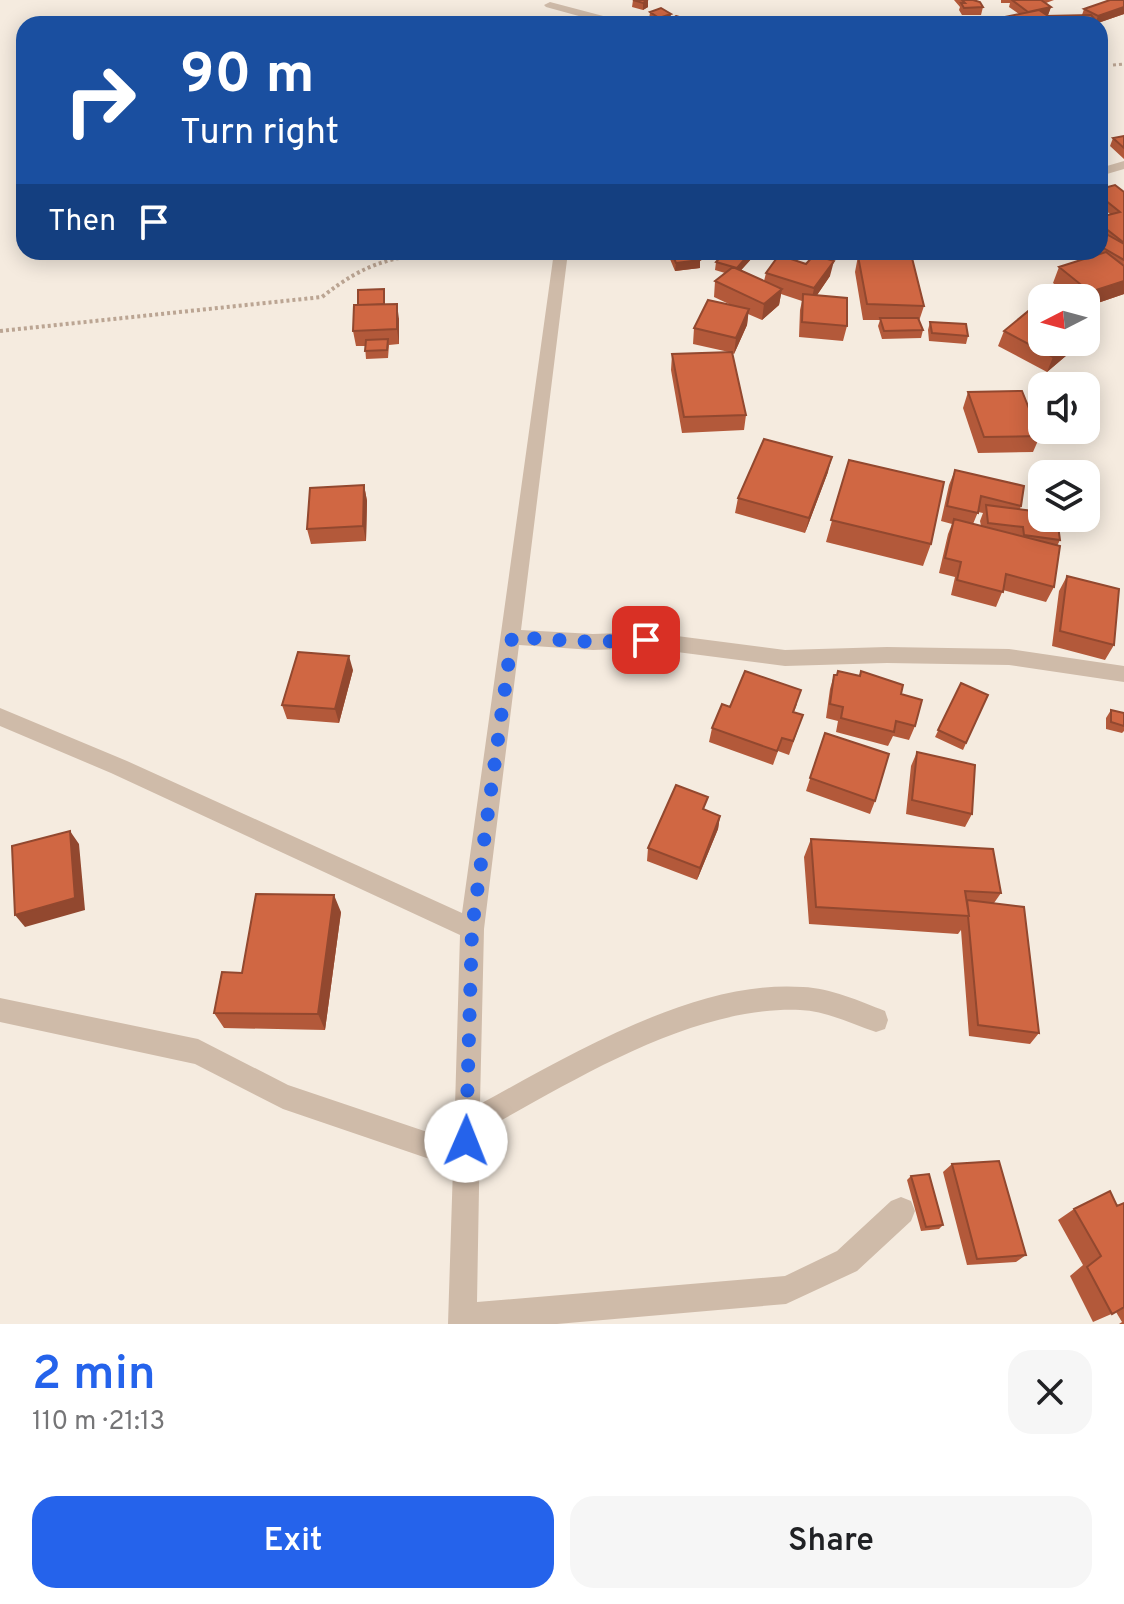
<!DOCTYPE html>
<meta charset="utf-8">
<style>
:root{--surface:#fff;--page:#f6f6f6;--text:#202124;--muted:#757577;--accent:#2563eb}
body{margin:0;font-family:Overpass,sans-serif;background:var(--page);color:var(--text);height:100vh;display:flex;flex-direction:column;font-size:30px;white-space:nowrap}
*{box-sizing:border-box;margin:0}
p{font-size:26px;color:var(--muted)}
.icon{flex:none;width:44px;height:44px;fill:none;stroke:currentColor;stroke-width:2;stroke-linecap:round;stroke-linejoin:round}
.map{position:relative;height:1324px;overflow:hidden}
.side{display:flex;flex-direction:column;background:var(--surface);flex:1}
.side>*{flex:none}
.banner{position:absolute;left:16px;top:16px;width:1092px;height:244px;border-radius:24px;box-shadow:0 4px 20px #0003;background:#1a4fa0;color:#fff;overflow:hidden}
.needle{width:52px;rotate:264deg}
.tools{position:absolute;left:1028px;top:284px;display:grid;gap:16px}
.tools a{display:grid;place-items:center;width:72px;height:72px;border-radius:16px;background:var(--surface);box-shadow:0 4px 20px #0003;font-size:40px}
.pin{position:absolute;display:grid;place-items:center;width:68px;height:68px;color:#fff;margin:-34px;border-radius:16px;box-shadow:0 4px 12px #0006}
.me{position:absolute;width:88px;margin:-44px;rotate:1deg;stroke-linejoin:round;filter:drop-shadow(0 0 6px #0008)}
.turn{display:flex;align-items:center;gap:28px;height:168px;padding:0 32px;font-size:36px}
.turn .icon{width:104px;height:104px;stroke-width:2.5}
.turn b{display:block;font-size:56px;line-height:68px}
.then{display:flex;align-items:center;height:76px;padding:0 32px;background:#0003;gap:16px;font-size:30px}
.round{display:grid;place-items:center;flex:none;width:84px;height:84px;border-radius:24px;background:var(--page)}
.summary{display:flex;align-items:center;justify-content:space-between;height:136px;padding:0 32px}
h1{font-size:48px;font-weight:600;line-height:60px;color:var(--accent)}
.action{display:flex;gap:16px;margin-top:auto;padding:16px 32px}
.action a{flex:1;height:92px;border-radius:24px;background:var(--accent);color:#fff;font-size:32px;font-weight:600;line-height:92px;text-align:center}
.action a+a{background:var(--page);color:var(--text)}
.map>svg:first-child{display:block}
.lines{fill:none;stroke-linecap:round;stroke-linejoin:round}
.path-far1{stroke:#bba593;stroke-width:3;stroke-dasharray:3 3;stroke-linecap:butt}
.path{stroke:#bba593;stroke-width:4;stroke-dasharray:3 3;stroke-linecap:butt}
.minor{fill:#cfbba9;fill-rule:evenodd}
.wall{fill:#b3593a;fill-rule:evenodd}
.shaded-wall{fill:#92482f}
.building{fill:#d06743;stroke:#92482f;stroke-width:2}
.route{stroke:#2563eb;stroke-width:14;stroke-dasharray:0 25.2}
</style>
<div class="map">
<svg width="1124" height="1324" viewBox="0 0 1124 1324">
<rect width="100%" height="100%" fill="#f5ebdf"/>
<g class="lines">
<path class="path-far1" d="M1113 65 1124 64"/>
<path class="path" d="M0 331 322 297C366 262 393 256 448 252"/>
<path class="minor" d="M550 2 626 22 628 24H608L546 7 544 5Z
M1124 161V169L1100 176V168Z
M554 252H568L521 630 593 634 646 632 785 650 887 647 1009 649 1124 666V682L1009 665 887 663 785 666 646 648 593 650 519 645 484 929 480 1104C572 1054 696 979 803 987 830 988 860 1001 885 1011L888 1020 885 1029 876 1032C852 1024 826 1011 800 1010 690 1006 574 1081 480 1132L477 1302 785 1276 837 1251 891 1201 901 1197 911 1201 915 1211 911 1221 857 1271 786 1304 557 1324H448L453 1167 283 1109 195 1064 0 1022V998L198 1039 288 1085 454 1141 460 935 111 773 0 726V708L127 761 462 913Z"/>
</g>
<path class="wall" d="M633 0H648V7L643 10 632 7Z
M954 0H973L983 7 981 15H962L959 10 960 7Z
M1001 0H1054L1046 3 1051 7 1048 15H1046L1048 16 1082 15 1084 9 1124 14 1095 24H998L1000 18 1019 14 1009 7 1010 3H1001Z
M650 12 670 20 664 24H657L649 20Z
M1124 136V159L1110 146 1113 138Z
M1100 189 1124 192V294L1086 307V298H1071L1053 283 1059 267 1098 255 1094 252H1100V239L1104 237 1100 234V217L1110 214 1100 206Z
M667 252H697L700 260V268L675 271Z
M862 252H903L902 257 924 306 919 321 923 330 921 338 882 339 878 326 880 320H863L855 272 858 256H861Z
M753 257 741 270 764 281 766 273 830 276 817 295 847 326 843 341 799 337 800 310 802 301 781 294 779 305 762 320 748 314 747 325 734 354 732 353 746 415 744 430 682 433 671 370 672 354 729 352 693 344 694 328 731 305 714 297 715 281 725 273 715 270 716 262Z
M384 289 385 304 399 319V344L389 345 388 358 366 359 365 346H356L353 331 358 305Z
M930 322 968 336 966 344 929 341 928 330Z
M1004 331 1074 349 1047 372 998 346Z
M968 392 1040 436 1033 452 978 453 963 408Z
M849 460 931 544 923 566 826 542Z
M955 470 1021 506 1020 509 1028 510 1032 502 1060 540 1057 546 1054 587 1046 602 1003 590 996 607 951 595 955 577 939 573 948 534 952 524 941 521 949 485ZM978 512 983 513 980 521 981 526 973 524Z
M828 472 805 533 735 513 738 498Z
M364 485 367 501 366 541 311 544 307 529Z
M1067 576 1114 645 1105 660 1052 646 1059 591Z
M353 670 339 723 287 719 282 705Z
M834 675 915 726 909 740 893 736 888 746 836 732 838 721 826 718 830 689Z
M961 683 988 695 963 750 935 737Z
M797 704 794 712 803 715 789 755 778 751 773 765 709 742 712 728 730 707Z
M1111 710 1124 713V731L1122 733 1106 729V718Z
M825 733 875 801 870 814 806 791Z
M917 752 972 814 965 827 906 814 911 766Z
M720 816 718 829 697 880 647 861 648 848Z
M811 839 1001 893 994 903 1039 1033 1030 1044 969 1036 961 930 958 934 809 924 804 857Z
M341 912 325 1030 224 1028 214 1013 242 973Z
M952 1164 1026 1255 1016 1262 967 1265 943 1172Z
M911 1176 943 1225 939 1229 921 1231 907 1180Z
M1124 1203V1324H1119L1122 1322 1116 1312 1093 1322 1070 1276 1083 1265 1058 1220 1074 1209 1117 1206Z"/>
<path class="shaded-wall" d="M648 0V7L643 10V3Z
M1051 7 1048 15 1025 19 1028 12Z
M1124 7V14L1095 24 1098 16Z
M671 14 670 21 659 24V18Z
M751 252H753V257L735 277 736 269Z
M700 260V268L675 271 676 263Z
M834 261 830 276 811 304 814 288Z
M1124 281V294L1086 307V300L1090 292Z
M782 289 779 305 762 320 764 304Z
M397 304 399 319V344L397 329Z
M749 309 747 325 734 354 736 338Z
M1070 342H1077L1074 349 1047 372 1053 357Z
M832 457 828 472 805 533 809 518Z
M364 485 367 501 366 541 363 526Z
M349 656 353 670 339 723 335 709Z
M720 816 718 829 697 880 700 868Z
M70 831 79 844 85 910 25 927 15 915Z
M334 895 341 912 325 1030 318 1014Z"/>
<path class="building" d="M633 0H647L643 3Z
M962 0H973L980 2 983 7 964 8 961 3H965Z
M1012 0H1041L1051 7 1028 12Z
M1110 0H1124V7L1098 16 1084 9Z
M661 8 671 14 659 18 650 12Z
M1039 10 1060 24H1009L1000 18Z
M1091 15 1096 21 1060 24 1048 16Z
M676 16 686 19 679 24H664Z
M716 17 728 24H693Z
M1124 136V148L1113 138Z
M1115 185 1124 192V242H1123L1100 224V217L1120 212 1100 196V189Z
M1108 235 1124 244V260L1100 246V239Z
M671 252H697L700 260 676 263Z
M725 252H751L737 268 716 262Z
M882 252H903L902 256Z
M1106 252 1124 266V281L1090 292 1059 267Z
M779 255 806 264 814 255 834 261 814 288 766 273Z
M858 256 912 258 924 306 867 304Z
M733 267 782 289 764 304 715 281Z
M384 289V304L358 305V290Z
M803 294 847 298V326L802 322Z
M708 300 749 309 736 338 694 328Z
M397 304V329L353 331 354 305Z
M1032 308 1042 313V342H1070L1053 357 1004 331Z
M880 318H918L923 330 884 331Z
M930 322 966 324 968 336 932 333Z
M388 339 387 350 365 351 366 340Z
M732 352 746 415 684 417 672 354Z
M1022 391 1040 436 984 437 968 392Z
M764 439 832 457 809 518 738 498Z
M849 460 944 482 931 544 831 520Z
M955 470 1024 486 1021 506 981 496 978 513 947 506Z
M364 485 363 526 307 529 310 488Z
M1032 502 1042 503V518H1057L1060 540 1024 535 1023 527 988 523 986 505 1033 511Z
M954 519 1060 546 1054 587 1006 574 1003 592 957 580 961 562 945 558Z
M1067 576 1119 589 1114 645 1060 631Z
M298 652 349 656 335 709 282 705Z
M745 671 801 690 793 712 803 715 793 741 782 738 777 751 712 728 722 704 730 707Z
M838 671 860 676 861 671 903 685 901 694 922 700 915 726 896 721 894 732 841 718 843 707 830 704 834 675H837Z
M961 683 988 695 966 743 938 730Z
M1111 710 1124 713V726L1111 722Z
M825 733 889 754 875 801 810 778Z
M917 752 975 765 972 814 912 800Z
M676 785 708 797 703 809 720 816 700 868 648 848Z
M70 831 75 898 15 915 12 846Z
M811 839 993 849 1001 893 965 891 969 916 816 907Z
M256 894 334 895 318 1014 214 1013 222 972 242 973Z
M967 900 1024 907 1039 1033 978 1025 968 916H969Z
M999 1161 1026 1255 977 1259 952 1164Z
M929 1174 943 1225 926 1227 911 1176Z
M1110 1191 1117 1206 1124 1203V1307L1112 1314 1087 1267 1101 1256 1074 1209Z"/>
<g class="lines">
<path class="route" d="M466 1141 472 929 512 637 593 642 646 640"/>
</g>
</svg>
<div class="tools">
<a><svg class="needle" viewBox="-14 -14 28 28"><path d="M0-13l5 13h-10z" fill="#e53935"/><path d="M0 13l5-13h-10z" fill="#757577"/></svg></a>
<a><svg class="icon" aria-label="sound" viewBox="0 0 24 24"><path d="M4 9h4l5-4v14l-5-4H4zM17 9q2 3 0 6"/></svg></a>
<a><svg class="icon" aria-label="layers" viewBox="0 0 24 24"><path d="M12 4l9 5-9 5-9-5zM3 14l9 5 9-5"/></svg></a>
</div>
<div class="pin" style="left:646px;top:640px;background:#d93025"><svg class="icon" aria-label="arrive" viewBox="0 0 24 24"><path d="M6 21V4h12l-3 4 3 4H6"/></svg></div>
<svg class="me" style="left:466px;top:1141px" viewBox="-20 -20 40 40"><circle r="19" fill="#fff"/><path d="M0-13L10 11 0 6-10 11z" fill="#2563eb"/></svg>
<div class="banner">
<div class="turn"><svg class="icon" aria-label="right" viewBox="0 0 24 24"><path d="M7 20v-9h11M14 6l5 5-5 5"/></svg><div><b>90 m</b>Turn right</div></div>
<div class="then">Then<svg class="icon" aria-label="arrive" viewBox="0 0 24 24"><path d="M6 21V4h12l-3 4 3 4H6"/></svg></div>
</div>
</div>
<section class="side">
<div class="summary"><div><h1>2 min</h1><p>110 m · 21:13</p></div><a class="round"><svg class="icon" aria-label="close" viewBox="0 0 24 24"><path d="M6 6l12 12M18 6L6 18"/></svg></a></div>
<div class="action"><a>Exit</a><a>Share</a></div>
</section>
